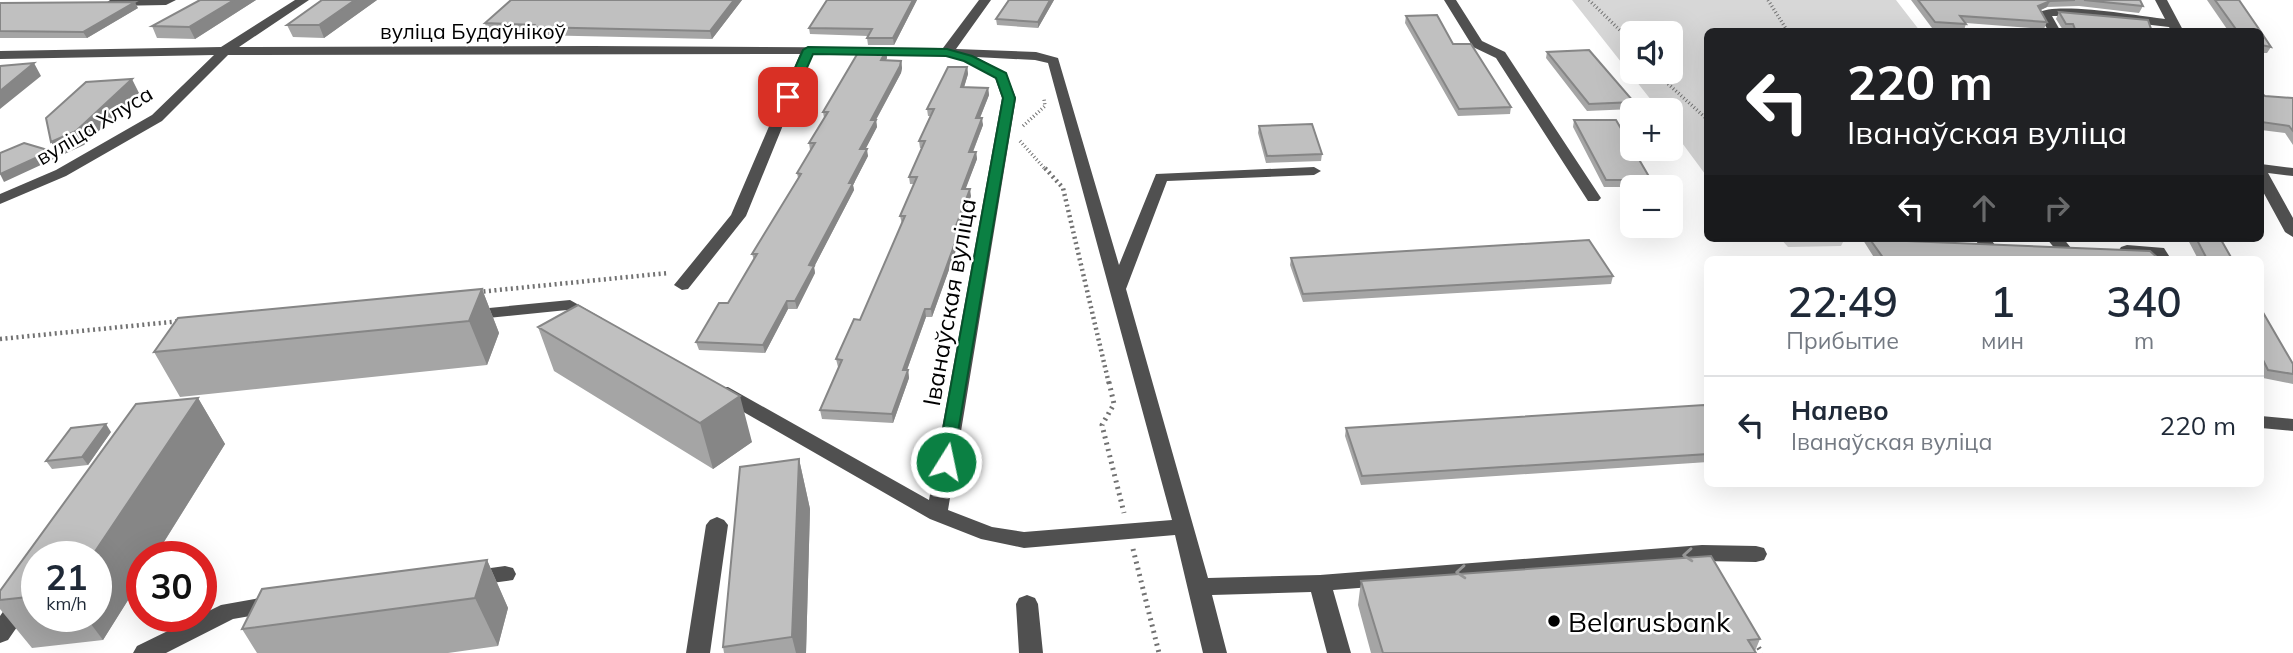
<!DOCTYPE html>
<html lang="ru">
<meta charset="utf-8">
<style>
:root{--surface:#fff;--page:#f2f2f3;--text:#1f2937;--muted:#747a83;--line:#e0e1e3}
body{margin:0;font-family:Mulish,sans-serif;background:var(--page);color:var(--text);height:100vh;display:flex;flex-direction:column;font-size:26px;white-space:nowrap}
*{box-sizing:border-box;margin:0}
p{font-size:23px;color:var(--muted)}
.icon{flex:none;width:38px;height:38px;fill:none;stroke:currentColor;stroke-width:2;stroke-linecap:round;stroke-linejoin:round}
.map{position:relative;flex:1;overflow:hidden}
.details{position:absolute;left:1704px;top:256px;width:560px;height:231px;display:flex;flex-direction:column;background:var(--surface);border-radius:10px;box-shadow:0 7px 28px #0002}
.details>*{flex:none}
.guide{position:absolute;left:1704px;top:28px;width:560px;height:214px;border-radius:10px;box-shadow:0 7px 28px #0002;background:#202124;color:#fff;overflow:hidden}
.fabs{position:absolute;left:1620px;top:21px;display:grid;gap:14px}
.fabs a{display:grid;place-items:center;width:63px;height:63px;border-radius:10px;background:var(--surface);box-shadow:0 7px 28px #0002;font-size:35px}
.speed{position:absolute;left:21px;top:541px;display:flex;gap:14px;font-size:35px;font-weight:700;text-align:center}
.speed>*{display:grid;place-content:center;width:91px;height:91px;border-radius:50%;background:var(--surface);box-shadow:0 7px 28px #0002;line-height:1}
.speed small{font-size:18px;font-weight:400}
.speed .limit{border:10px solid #d22;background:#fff;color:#111}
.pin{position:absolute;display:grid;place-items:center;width:60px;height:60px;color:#fff;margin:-30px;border-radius:14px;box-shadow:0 4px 10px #0006}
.me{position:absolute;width:77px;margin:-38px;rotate:10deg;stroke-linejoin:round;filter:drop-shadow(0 0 5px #0008)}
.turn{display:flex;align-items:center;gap:24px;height:147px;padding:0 28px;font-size:32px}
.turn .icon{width:91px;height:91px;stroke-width:2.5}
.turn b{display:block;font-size:49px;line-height:60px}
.lanes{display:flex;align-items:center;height:66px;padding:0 28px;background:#0003;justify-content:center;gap:35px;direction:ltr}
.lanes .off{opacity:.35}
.eta{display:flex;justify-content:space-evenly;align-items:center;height:119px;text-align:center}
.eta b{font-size:42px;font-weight:600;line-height:49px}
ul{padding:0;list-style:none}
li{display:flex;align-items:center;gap:21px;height:98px;padding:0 28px;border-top:2px solid var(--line)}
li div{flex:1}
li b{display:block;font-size:26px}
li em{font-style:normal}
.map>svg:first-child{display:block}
.green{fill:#d7d7d7;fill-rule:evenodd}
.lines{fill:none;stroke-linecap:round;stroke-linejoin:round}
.path-far2{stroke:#727272;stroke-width:3.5;stroke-dasharray:1 2.5;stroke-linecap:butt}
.path-far1{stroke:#727272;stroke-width:4.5;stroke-dasharray:2 3.5;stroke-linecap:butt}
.path{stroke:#727272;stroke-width:5;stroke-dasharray:2 4.5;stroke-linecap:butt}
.minor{fill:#505050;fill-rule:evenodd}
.wall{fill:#a5a5a5;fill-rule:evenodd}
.shaded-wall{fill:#868686}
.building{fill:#c0c0c0;stroke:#868686;stroke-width:2}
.oneway{stroke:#969696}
.route{fill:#0b8043;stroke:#07532c;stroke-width:2}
.poi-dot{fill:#000;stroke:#fff;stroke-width:2.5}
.labels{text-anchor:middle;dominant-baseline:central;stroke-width:5;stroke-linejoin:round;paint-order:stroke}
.far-street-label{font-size:21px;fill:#000;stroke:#fff}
.street-label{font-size:24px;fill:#000;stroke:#fff}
.near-poi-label{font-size:28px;fill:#000;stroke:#fff;text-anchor:start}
</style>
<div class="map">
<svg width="2293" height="653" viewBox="0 0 2293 653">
<rect width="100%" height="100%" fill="#fff"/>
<path class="green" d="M1572 0H1896L1920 31 1708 32V178L1671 128V110H1659ZM1633 33H1671V72H1633Z
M1780 238H1845L1841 246 1788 247Z"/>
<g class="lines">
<path class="path-far2" d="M1589 0 1633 43
M1768 0 1788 32
M1655 72 1708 120
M1023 126 1045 106 1044 99
M1020 141 1046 170"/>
<path class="path-far1" d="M1045 168 1063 188 1109 384
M478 292 668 273
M0 339 181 321"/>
<path class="path" d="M1109 382 1114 404 1102 425 1124 513
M1133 549 1159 653
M1755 642 1762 653"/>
<path class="minor" d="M110 0H176L166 5 112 6 106 3Z
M295 0H309L239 47 592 46 943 48 979 0H991L956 49 1036 52 1058 58 1119 265 1156 174 1314 167 1321 171 1314 175 1167 181 1126 289 1208 578 1320 575 1702 545 1756 546 1764 548 1767 554 1764 560 1756 562 1702 561 1333 590 1351 653H1327L1311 592 1212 595 1227 653H1203L1175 535 1024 548 981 539 930 519 714 395 712 391 714 387H728L929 500 1002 98 995 78 964 61 946 56 812 54 746 216 688 289 682 290 674 285 731 215 800 54 228 55 162 121 66 176 0 204V194L56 170 152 115 214 55 0 59V51L221 47ZM976 57 1035 60 1048 63 1172 520 1024 532 992 527 948 510 1016 98 1006 73Z
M1444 0H1456L1482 41 1505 52 1601 198 1598 201H1588L1496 58 1473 47Z
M2155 0H2167L2184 32H2172L2169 27 2074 16H2052L2061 32H2049L2038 13C2054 1 2141 16 2165 19Z
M2261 164 2293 168V176L2268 173 2293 218V237L2285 232 2261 188Z
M1899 238H1915L1930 259H1914Z
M1974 238H1990L1995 245 1993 248H1981Z
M2046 238H2063L2071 248 2063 253 2057 251Z
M2127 245 2164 248 2171 259 2121 253 2119 250 2121 247Z
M570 300 602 318 593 323 567 310 468 320 459 315 468 310Z
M2261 416 2293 419V431L2261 428Z
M717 517 724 520 728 525 710 653H686L706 525 710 520Z
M505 566 513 568 516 574 513 580 470 586 462 584 459 578 462 572Z
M37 572V598L8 640 0 643V616L29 574Z
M276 595 284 598 287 604 284 610 233 619 166 653H133L137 646 221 605Z
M1027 595 1035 598 1038 604 1043 653H1019L1016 604 1019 598Z"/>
</g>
<path class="wall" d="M200 0H256L195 39 157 38 152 26Z
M322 0H377L324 38 293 37 287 25Z
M511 0H742L712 39 534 35 533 33 487 32 485 23Z
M827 0H917L894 45H868L867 38 868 36 810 34 809 28Z
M1008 0H1054L1038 28 997 25 996 19Z
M1911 0H2140L2143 6 2139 13 2079 6 2047 7 2041 10 2047 22 2044 29 1966 23V24L1964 30 1932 28Z
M2207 0H2239L2261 32H2229Z
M0 3 138 8 87 38H0Z
M2059 12 2152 32H2071L2063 30 2056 19Z
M1406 16 1453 44 1511 107 1510 114 1458 116 1405 23Z
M2261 32 2271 47 2267 53H2261Z
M886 51 887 58 886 60 901 61 902 68 901 73 876 120 877 127 865 149 868 156 853 185 854 190 814 267 815 273 797 309H788L765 353 699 350 696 342 728 303 754 260 752 254 798 178 797 173 811 150H810L809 143 824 118 823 112Z
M1547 52 1634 102 1632 109 1587 111 1546 58Z
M967 67 968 74 964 87 988 88 989 95 980 118 983 125 973 152H976L977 159 965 189 971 196 958 232 960 239 932 317H926L907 370H908L909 378 893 423 822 419 820 410 839 368 838 367 836 359 860 320 902 224 900 216 914 184H910L909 177 922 148H920L919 141 930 116H928L927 109Z
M2261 93 2265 96 2293 98V145L2285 133 2261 130Z
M1574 120 1651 180 1649 187H1604L1573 127Z
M1259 126 1322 154 1321 161 1266 163 1258 133Z
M1864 238H1904L1907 241 2159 259H1875L1863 240Z
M1991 238H2126L2124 242Z
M2187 238H2220L2232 259H2198Z
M1291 258 1613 276 1611 284 1303 302 1290 265Z
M482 289 499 333 487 365 180 397 154 352Z
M2261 309 2293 364V384L2263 378 2261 375Z
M538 327 752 442 713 469 554 371Z
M198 398 225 444 103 640 32 648 0 609V591ZM37 556 96 616H37Z
M1708 410V462L1361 485 1345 436 1346 428Z
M111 432 88 465 52 469 46 461Z
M799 459 810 509 806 653H724L723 647Z
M487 560 508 608 498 646 448 653H257L242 629Z
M1361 581 1760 639 1755 651 1756 653H1371L1358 605Z"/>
<path class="shaded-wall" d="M234 0H256L195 39 189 27Z
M355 0H377L324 38 319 25Z
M734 0H742L712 39 710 31Z
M913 0H917L894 45 893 38Z
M1050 0H1054L1038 28V22Z
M2050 1 2047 7 2036 12 2038 6Z
M135 2 138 8 87 38 83 32Z
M886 51 887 58 882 67 881 60Z
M901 61 902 68 901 73 872 127 871 120Z
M34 63 41 76 0 109V91Z
M967 67 968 74 962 94 961 87Z
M132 79 139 93 84 145 60 156 51 142Z
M988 88 989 95 977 125 976 118Z
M982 118 983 125 970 159 969 152Z
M876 120 877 127 862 156 860 149Z
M867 149 868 156 853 185 854 190 814 267 815 273 797 309 795 301 809 265 849 183Z
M51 151 56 158 4 182 0 174Z
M976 152 977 159 963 196 962 189Z
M970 189 971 196 955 239 954 231Z
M959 232 960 239 932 317 931 309Z
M482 289 499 333 487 365 469 321Z
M787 301 788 309 765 353 763 345Z
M925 309 926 317 904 378 903 370Z
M908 370 909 378 893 423 892 414Z
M740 396 752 442 713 469 700 423Z
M198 398 225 444 155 556H142V578L103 640 85 616H96V556H92Z
M106 424 111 432 88 465 82 457Z
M799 459 810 509 806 653H796L792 637Z
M487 560 508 608 498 646 475 598Z"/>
<path class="building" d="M200 0H234L189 27 152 26Z
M322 0H355L319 25H287Z
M511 0H734L710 31 532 27 534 25 485 23Z
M827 0H913L893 38H867L872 29 809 28Z
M1009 0H1050L1038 22 996 19Z
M1918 0H2075L2050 1 2038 6 2047 22 1960 16 1966 24 1935 22Z
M2084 0H2140L2143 6Z
M2215 0H2239L2261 32H2238Z
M135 2 83 32 0 31V3Z
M2059 12 2148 20 2152 32H2083L2082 30 2075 29 2073 24H2066Z
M1437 15 1453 44H1471L1511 107 1459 109 1406 16Z
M2261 32 2271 47 2261 45Z
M1589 50 1634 102 1589 104 1547 52Z
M859 51H886L881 60 901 61 900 66 871 120H876L860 149H867L849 183H853L809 265 814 266 795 301H787L763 345 696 342 719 303H728L757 254H752L801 174 797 173 815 143H809L828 112H823Z
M34 63 0 91V66Z
M948 67H967L961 87 988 88 976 118H982L969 152H976L962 189H970L954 231 959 232 931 309H925L903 370H908L892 414 820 410 842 360 836 359 854 319 860 320 905 216H900L917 177H909L925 141H919L934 109H927Z
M132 79 76 131 51 142 46 118 86 82Z
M2261 93 2265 96 2293 98V131L2289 126 2261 122Z
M1574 120H1616L1651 180H1606Z
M1312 124 1322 154 1267 156 1259 126Z
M24 143 51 151 0 174V153Z
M1869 238H1904L1907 241 2150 251 2159 259H1884Z
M2196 238H2220L2232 259H2207Z
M1589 240 1613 276 1303 294 1291 258Z
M482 289 469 321 154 352 178 318Z
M578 305 740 396 700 423 538 327Z
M2261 309 2293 364V374L2268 370 2261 356Z
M198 398 92 556H37V596L0 600V591L136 404Z
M1704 405 1708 410V454L1362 476 1346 428Z
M106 424 82 457 46 461 71 428Z
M799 459 792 637 723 647 740 467Z
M1711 556 1760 639 1748 640 1756 653H1383L1361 581Z
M487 560 475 598 242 629 262 589Z"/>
<defs><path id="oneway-chevron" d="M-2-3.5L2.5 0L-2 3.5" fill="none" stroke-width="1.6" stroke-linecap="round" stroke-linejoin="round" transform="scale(1.75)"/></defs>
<g class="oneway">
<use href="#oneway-chevron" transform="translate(1688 555) rotate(176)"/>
<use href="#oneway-chevron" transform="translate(1461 572) rotate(176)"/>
</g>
<path class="route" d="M808 47 947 49 972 56 1006 73 1015 98 952 467H940L937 462 1003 98 996 78 964 61 946 56 813 54 794 97 784 100 782 97 803 50Z"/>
<circle class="poi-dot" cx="1554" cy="621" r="7"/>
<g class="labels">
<g class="far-street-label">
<text x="473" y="31">вуліца Будаўнікоў</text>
<text transform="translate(94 125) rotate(-31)">вуліца Хлуса</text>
</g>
<g class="street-label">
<text transform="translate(949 302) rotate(-80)">Іванаўская вуліца</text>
</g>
<g class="near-poi-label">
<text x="1568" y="621">Belarusbank</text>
</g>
</g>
</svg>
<div class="fabs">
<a><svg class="icon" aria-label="sound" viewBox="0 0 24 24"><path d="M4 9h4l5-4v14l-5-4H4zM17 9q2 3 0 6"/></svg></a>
<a>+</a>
<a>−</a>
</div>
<div class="speed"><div>21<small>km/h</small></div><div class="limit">30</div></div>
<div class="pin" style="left:788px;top:97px;background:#d93025"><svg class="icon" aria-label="arrive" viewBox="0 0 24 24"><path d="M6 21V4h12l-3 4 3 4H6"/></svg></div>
<svg class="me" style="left:946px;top:462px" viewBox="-20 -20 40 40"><circle r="17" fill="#0b8043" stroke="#fff" stroke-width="3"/><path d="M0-11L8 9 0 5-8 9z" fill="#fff"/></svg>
<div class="guide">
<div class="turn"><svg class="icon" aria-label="left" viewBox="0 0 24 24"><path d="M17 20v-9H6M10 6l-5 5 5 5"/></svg><div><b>220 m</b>Іванаўская вуліца</div></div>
<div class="lanes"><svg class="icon" aria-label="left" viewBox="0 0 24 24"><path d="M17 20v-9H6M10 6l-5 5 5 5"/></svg><svg class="icon off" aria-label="ahead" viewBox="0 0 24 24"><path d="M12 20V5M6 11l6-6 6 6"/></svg><svg class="icon off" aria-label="right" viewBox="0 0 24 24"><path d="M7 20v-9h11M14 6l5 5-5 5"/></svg></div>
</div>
<section class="details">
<div class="eta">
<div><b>22:49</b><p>Прибытие</p></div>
<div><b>1</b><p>мин</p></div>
<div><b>340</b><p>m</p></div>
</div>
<ul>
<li><svg class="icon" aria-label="left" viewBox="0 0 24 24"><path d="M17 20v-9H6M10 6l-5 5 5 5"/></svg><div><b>Налево</b><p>Іванаўская вуліца</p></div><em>220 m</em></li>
</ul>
</section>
</div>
